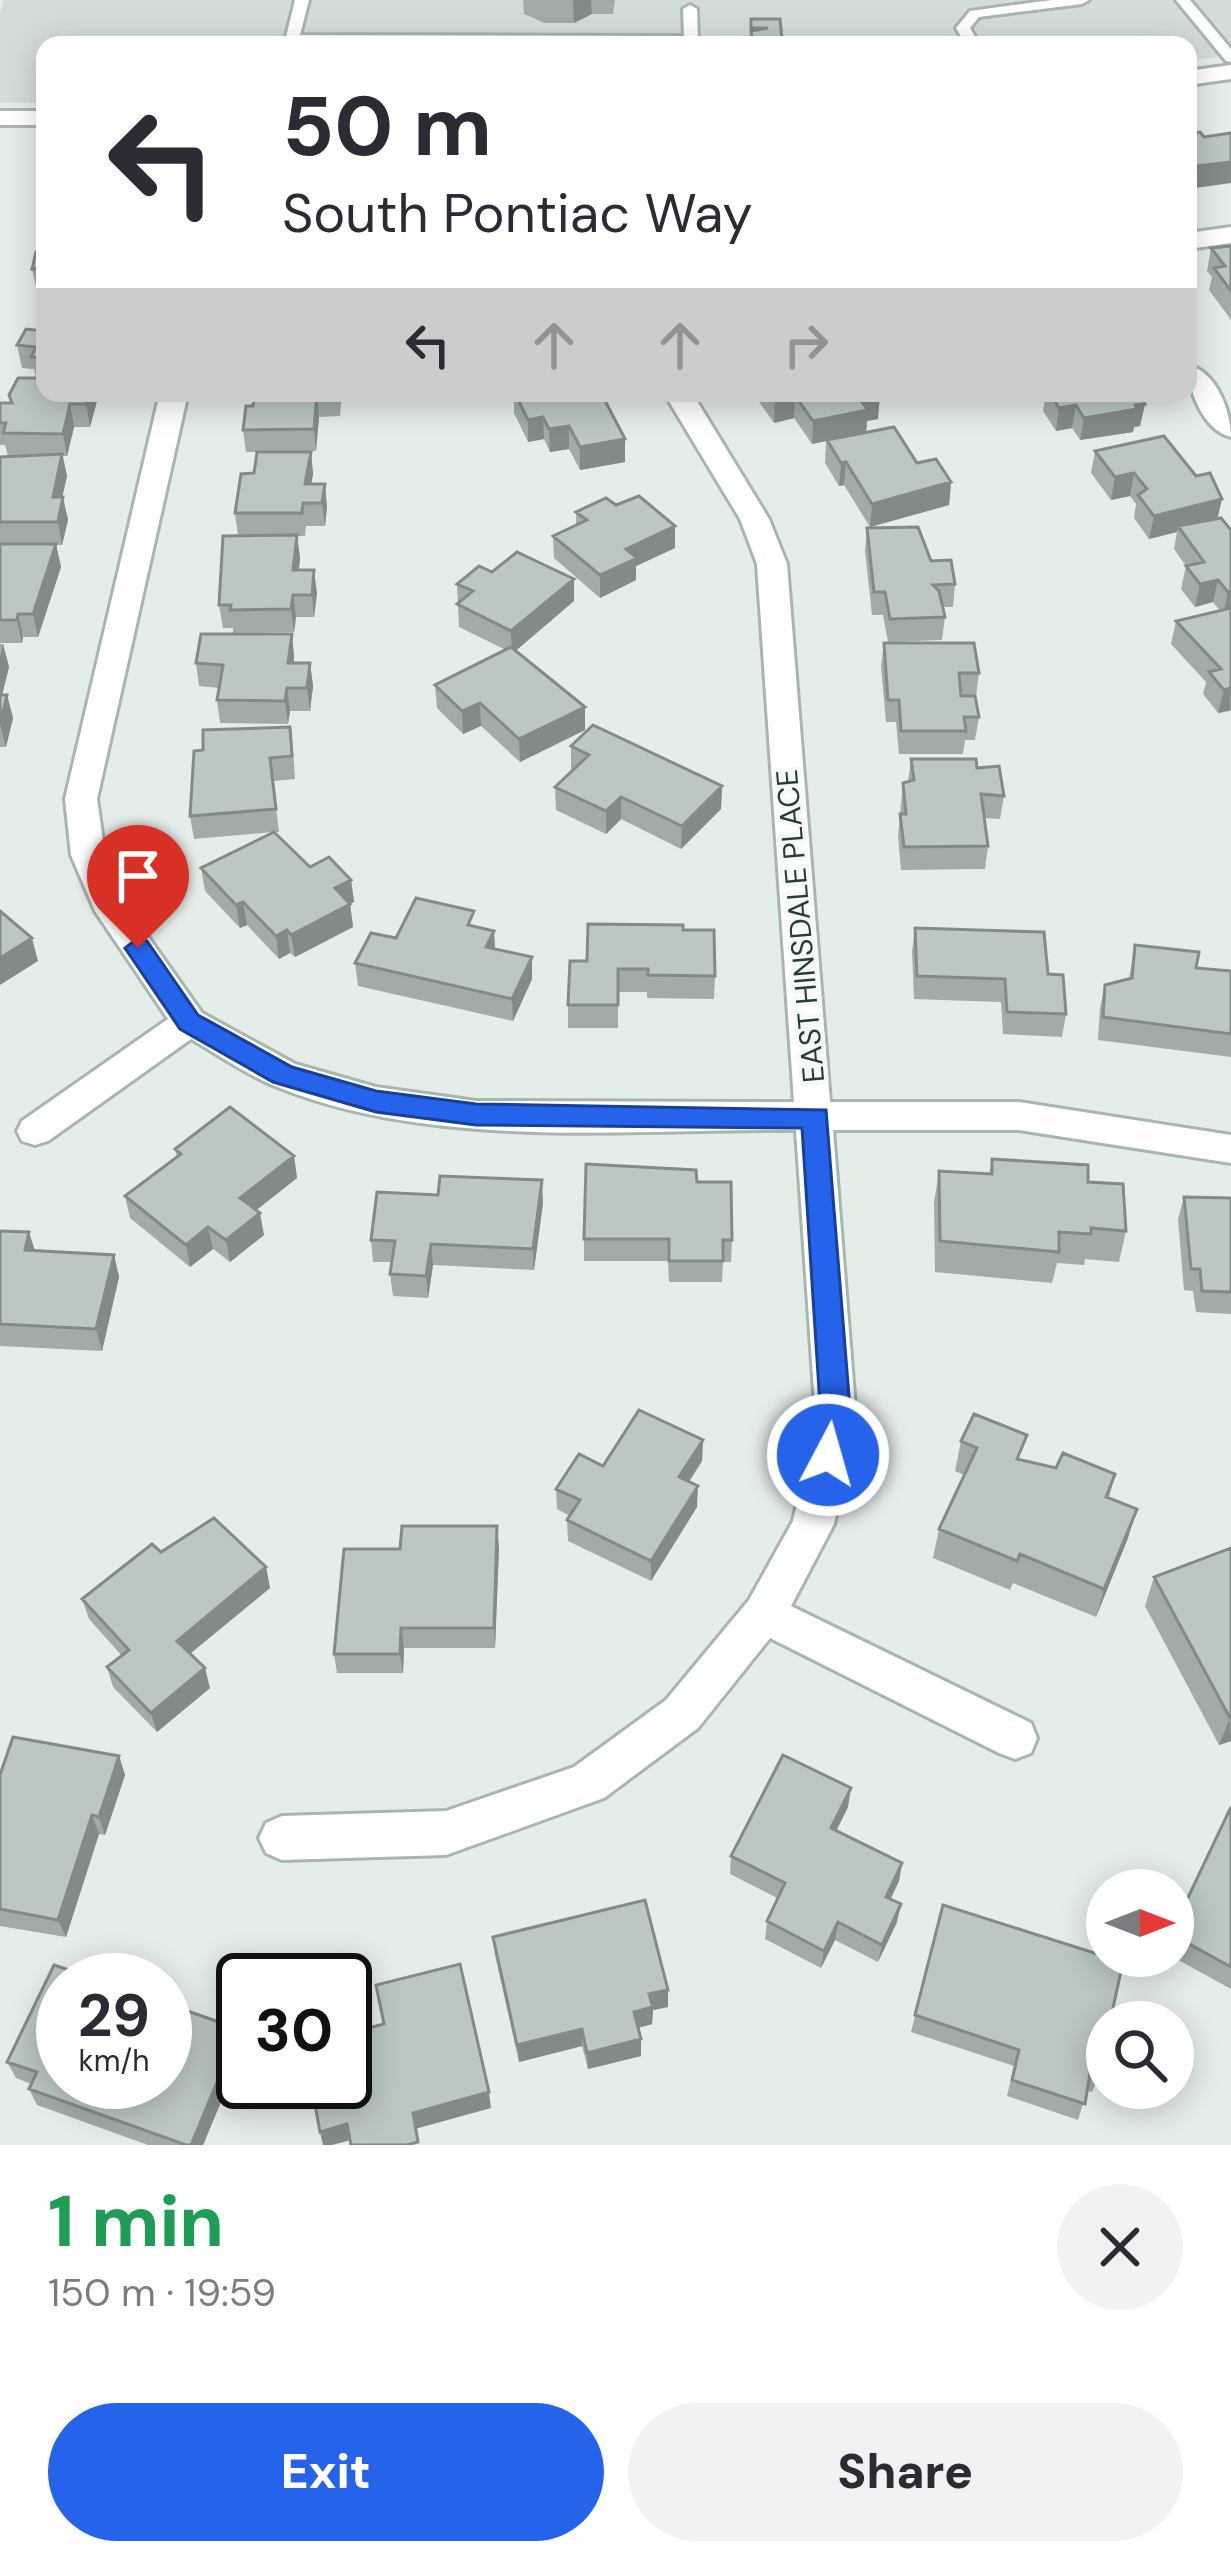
<!DOCTYPE html>
<meta charset="utf-8">
<style>
:root{--surface:#fff;--page:#f2f2f3;--text:#2b2b33;--muted:#7c7c81;--accent:#2563eb}
body{margin:0;font-family:"DM Sans",sans-serif;background:var(--page);color:var(--text);height:100vh;display:flex;flex-direction:column;font-size:45px;white-space:nowrap}
*{box-sizing:border-box;margin:0}
p{font-size:39px;color:var(--muted)}
.icon{flex:none;width:66px;height:66px;fill:none;stroke:currentColor;stroke-width:2;stroke-linecap:round;stroke-linejoin:round}
.map{position:relative;height:2145px;overflow:hidden}
.sheet{display:flex;flex-direction:column;background:var(--surface);flex:1}
.sheet>*{flex:none}
.banner{position:absolute;left:36px;top:36px;width:1161px;height:366px;border-radius:24px;box-shadow:0 6px 30px #0003;background:#fff;color:var(--text);overflow:hidden}
.needle{width:78px;rotate:90deg}
.buttons{position:absolute;left:1086px;top:1869px;display:grid;gap:24px}
.buttons a{display:grid;place-items:center;width:108px;height:108px;border-radius:50%;background:var(--surface);box-shadow:0 6px 30px #0003;font-size:60px}
.speed{position:absolute;left:36px;top:1953px;display:flex;gap:24px;font-size:60px;font-weight:700;text-align:center}
.speed>*{display:grid;place-content:center;width:156px;height:156px;border-radius:50%;background:var(--surface);box-shadow:0 6px 30px #0003;line-height:1}
.speed small{font-size:30px;font-weight:400}
.speed .limit{border:6px solid #111;border-radius:18px;background:#fff;color:#111}
.pin{position:absolute;display:grid;place-items:center;width:102px;height:102px;color:#fff;margin:-123px -51px;border-radius:50% 50% 50% 0;rotate:-45deg;box-shadow:0 0 12px #0007}
.pin .icon{rotate:45deg}
.me{position:absolute;width:132px;margin:-66px;rotate:6deg;stroke-linejoin:round;filter:drop-shadow(0 0 9px #0008)}
.turn{display:flex;align-items:center;gap:42px;height:252px;padding:0 48px;font-size:54px}
.turn .icon{width:156px;height:156px;stroke-width:2.5}
.turn b{display:block;font-size:84px;line-height:102px}
.lanes{display:flex;align-items:center;height:114px;padding:0 48px;background:#0003;justify-content:center;gap:60px;direction:ltr}
.lanes .off{opacity:.35}
.round{display:grid;place-items:center;flex:none;width:126px;height:126px;border-radius:63px;background:var(--page)}
.summary{display:flex;align-items:center;justify-content:space-between;height:204px;padding:0 48px}
h1{font-size:72px;font-weight:800;line-height:90px;color:#1e9e55}
.action{display:flex;gap:24px;margin-top:auto;padding:24px 48px}
.action a{flex:1;height:138px;border-radius:72px;background:var(--accent);color:#fff;font-size:48px;font-weight:800;line-height:138px;text-align:center}
.action a+a{background:var(--page);color:var(--text)}
.map>svg:first-child{display:block}
.built{fill:#d4dcd8}
.lines{fill:none;stroke-linecap:round;stroke-linejoin:round}
.service-casing{stroke:#a8b5b0;stroke-width:6}
.minor-casing{stroke:#a8b5b0;stroke-width:6}
.service{fill:#fff;fill-rule:evenodd}
.minor{fill:#fff;fill-rule:evenodd}
.wall{fill:#a1aba8}
.shaded-wall{fill:#838b88}
.building{fill:#bbc7c3;stroke:#838b88;stroke-width:3}
.route{fill:#2563eb;stroke:#184099;stroke-width:3}
.labels{text-anchor:middle;dominant-baseline:central;stroke-width:9;stroke-linejoin:round;paint-order:stroke}
.street-label{font-size:30px;fill:#263d37;stroke:#f6f9f8}
</style>
<div class="map">
<svg width="1231" height="2145" viewBox="0 0 1231 2145">
<rect width="100%" height="100%" fill="#e5ede9"/>
<path class="built" d="M4 0H1231V55L1188 61V45H45V103H0V13Z"/>
<g class="lines">
<defs>
<path id="service" d="M295 0H309L300 35 684 36 683 9 690 5 697 9 698 40 691 44 284 45Z
M1052 0H1089L1082 4 979 17 970 28 980 45H966L956 28 970 11Z
M1176 0H1190L1231 49V62L1226 61Z"/>
<path id="minor" d="M1231 65V79L1188 85V71Z
M0 111H45V125H0Z
M1231 227V243L1188 249V233Z
M1188 365C1217 372 1231 412 1231 437 1203 430 1188 390 1188 365Z
M160 393H188L97 799 105 855 127 907 202 1013 295 1064 376 1087 476 1101 794 1102 757 564 740 519 664 393H692L769 519 787 564 830 1102H1019L1231 1135V1163L1019 1130H833L856 1421 834 1524 791 1606 1031 1723 1037 1738 1031 1753 1015 1759 999 1753 770 1638 698 1728 604 1798 446 1855 282 1860 266 1853 259 1838 266 1823 282 1816 446 1811 574 1767 666 1700 749 1600 793 1521 816 1421 796 1130C628 1129 428 1151 270 1084 243 1072 217 1054 191 1039L48 1141 35 1145 22 1141 17 1131 22 1121 168 1019 95 911 71 855 65 799Z"/>
</defs>
<use href="#service" class="service-casing"/>
<use href="#minor" class="minor-casing"/>
<use href="#service" class="service"/>
<use href="#minor" class="minor"/>
</g>
<path class="wall" d="M523 0H615L613 14H592L574 23H545L524 14Z
M751 19 782 40V45H751Z
M1231 246V320L1209 290 1212 277 1207 271 1211 248Z
M45 252V308L41 291H37L32 269Z
M45 328V393L97 401 90 427H74L67 456H63L67 476 62 497 68 520 62 545H56L61 567 38 637H23L22 643H0V457L8 456 5 445H0V403H11L36 378 34 369 22 368 17 345 44 331Z
M255 393H342L340 416 319 417 316 451 291 452H311L313 474 311 484 327 507 325 526H306L305 536H297L300 558 299 570 317 593 314 617H296L294 632 233 633V628H223L219 605 238 536 235 513 254 473 257 452H246L243 430 253 406Z
M514 393 625 462 580 470 569 449 550 452 544 439 528 442 514 413Z
M757 393H878V419L867 421 866 432 951 482 949 505 870 527 844 485 839 486 825 463 826 441 812 444 794 418 774 423 757 399Z
M1046 393H1138L1145 404 1140 426 1134 427 1133 432 1080 440 1072 428 1056 431 1043 411Z
M1095 451 1218 519 1231 530V711L1218 713 1203 694 1206 682 1171 644 1176 621 1220 611 1213 602 1195 607 1181 589 1186 566 1174 549 1177 532 1149 539 1134 518 1136 504 1130 496 1111 500 1091 473Z
M576 512 675 548 636 566V580L600 598 554 558 553 536 576 525Z
M867 528 931 561 955 584 953 607H943L945 617 942 640 888 642 883 615H872L865 551Z
M492 572 574 601 515 651 585 730 520 762 481 726 463 734 437 708 435 685 506 650 459 627 457 584Z
M292 634 294 663H310L313 686 310 711H290L288 724 220 723 217 700 219 688 199 686 196 663Z
M884 643 979 673 976 696H969L979 717 975 740H965L963 754H899L896 722H886L881 666Z
M0 644H3L9 667 2 695H7L13 718 6 747H0Z
M571 746 722 786 721 809 681 849 621 819 606 834 556 810 555 787 573 770 571 769Z
M293 750 295 779 273 781 279 832H275L310 867 351 880 354 902 350 904 353 927 295 957 290 953 279 959 247 925 240 928 205 891 201 868 273 832 194 839 190 816 194 751Z
M911 759 977 768 1004 796 1000 819 984 818 988 846 985 869 901 870 898 836 903 783 908 782Z
M475 926 494 931 495 948 532 957V979L513 1021 358 986 355 963 396 938Z
M915 928 1048 974 1066 1014 1062 1037 1003 1034 1001 1002 914 999 912 951Z
M683 930 715 976 714 999 647 998V992H618V1028H568V1005L587 961Z
M1135 945 1196 968 1231 971V1057L1098 1040 1100 1008 1105 985 1129 979Z
M175 1149 294 1156 297 1178 256 1210 264 1235 230 1262 213 1249 190 1267 130 1218 125 1196 177 1157Z
M992 1159 1088 1182 1126 1231 1119 1262 1085 1259 1084 1265 1057 1263 1052 1283 935 1272 934 1202 939 1171 989 1174Z
M697 1182 732 1240 731 1262H723L722 1282H669L668 1261H584V1239Z
M438 1195 543 1203 534 1270 433 1265 428 1298 393 1296 390 1274 392 1262H373L371 1240Z
M1184 1197 1231 1198V1314L1196 1312 1193 1291 1184 1290 1178 1219Z
M0 1231 35 1251 114 1255 119 1277 102 1351 0 1346Z
M703 1440 702 1461 689 1482 697 1507 651 1581 568 1541 567 1520 570 1516 557 1509 556 1489 603 1466Z
M961 1441 1022 1461 1056 1468 1115 1474 1109 1498 1128 1538 1096 1617 1013 1583 1010 1590 933 1558 939 1529 964 1475 955 1471Z
M499 1547 495 1648H404L403 1673H337L334 1654 400 1549Z
M1231 1548V1741L1219 1745 1145 1606 1154 1577Z
M161 1552 266 1567 270 1588 190 1654 210 1688 157 1732 113 1687 107 1667 122 1656 89 1619 82 1599Z
M119 1756 125 1775 105 1835 99 1834 66 1937 0 1926V1775Z
M848 1807 837 1830 902 1863 899 1881 890 1899 897 1922 878 1962 835 1940 821 1968 765 1939 767 1921 777 1898 730 1874 731 1856Z
M1231 1807V1989L1171 1956H1173V1929Z
M943 1905 1099 2076 1092 2092 1087 2091 1078 2120 1007 2096 1014 2066 911 2032Z
M493 1937 668 2007 653 2010 652 2024 638 2028 641 2056 588 2069 582 2046 519 2062 495 1955Z
M243 2042V2049L203 2145H148L37 2105 29 2089 31 2084 16 2078 7 2062Z"/>
<path class="shaded-wall" d="M573 0H591L592 14 574 23Z
M1231 162V183L1188 189V167Z
M89 393H95L97 401 90 427 86 404Z
M317 394 319 417 316 451 314 429Z
M795 396 794 418 774 423 775 400Z
M880 396 878 419 867 421 866 433 812 444 813 421 861 401Z
M70 404 74 427 67 456 63 434Z
M1145 404 1140 426 1134 427 1133 432 1080 440 1084 418Z
M1076 405 1072 428 1056 431 1059 408Z
M543 417 544 439 528 442V420Z
M569 426V449L550 452 549 429Z
M625 439V462L580 470V447Z
M311 452 313 474 307 507 305 484Z
M62 454 67 476 57 520 53 497Z
M846 462 844 485 839 486 841 463Z
M1134 473 1130 496 1111 500 1115 477Z
M951 482 949 505 870 527 872 504Z
M325 484 327 507 325 526 322 503Z
M63 497 68 520 62 545 58 522Z
M1222 499 1217 521 1178 526 1177 532 1149 539 1154 516Z
M675 526V548L636 566V580L600 598V575L626 549Z
M297 535 300 558 296 593 293 570Z
M56 544 61 567 38 637 33 614Z
M314 570 317 593 314 617 312 595Z
M574 579V601L512 654 511 631Z
M1218 580 1213 602 1195 607 1200 584Z
M1231 591V613L1223 615 1228 592Z
M293 595 296 617 294 632 291 609Z
M18 614 23 637 22 643 17 620Z
M292 634 294 656 291 685 288 663Z
M3 644 9 667 0 703V657Z
M310 663 313 686 310 711 307 688Z
M287 688 290 711 288 724 285 701Z
M1231 688 1230 710 1218 713 1224 690Z
M7 695 13 718 6 747 0 724Z
M480 703 481 726 463 734 462 711Z
M585 707V730L520 762 519 739Z
M722 786 721 809 681 849 682 826Z
M621 797V819L606 834V811Z
M351 880 354 902 350 904 353 927 295 957 291 935 335 888Z
M243 902 247 925 240 928 236 905Z
M287 930 290 953 279 959 276 936Z
M494 931 495 953 486 947Z
M32 938 38 961 0 985V958Z
M532 957V979L513 1021 512 999Z
M294 1156 297 1178 244 1220 240 1198Z
M542 1180 543 1203 534 1270 533 1249Z
M260 1213 264 1235 230 1262 226 1240Z
M208 1227 213 1249 190 1267 186 1245Z
M29 1232 36 1254 25 1250Z
M431 1244 433 1265 428 1298 426 1276Z
M114 1255 119 1277 102 1351 96 1329Z
M703 1440 702 1461 678 1498 679 1477Z
M698 1486 697 1507 651 1581V1561Z
M1137 1509 1128 1538 1096 1617 1104 1589Z
M497 1526 499 1547 495 1648 494 1628Z
M266 1567 270 1588 182 1660 177 1641Z
M401 1628 404 1648 403 1673 400 1654Z
M205 1668 210 1688 157 1732 151 1713Z
M1230 1718 1231 1741 1219 1745Z
M119 1756 125 1775 105 1835 99 1817Z
M851 1788 848 1807 828 1846 831 1828Z
M92 1815 99 1834 66 1937 58 1920Z
M902 1863 899 1881 883 1915 886 1897Z
M901 1904 897 1922 878 1962 882 1945Z
M838 1922 835 1940 821 1968 824 1951Z
M668 1990V2007L653 2010 652 2024 634 2029V2012L649 1994Z
M239 2029 243 2049 203 2145H191Z
M582 2029V2046L519 2062 517 2045Z
M641 2039V2056L588 2069 587 2053Z
M489 2092 491 2108 415 2129 413 2113Z
M347 2124 351 2140 332 2145H323L320 2132Z"/>
<path class="building" d="M751 19H780L782 40H752L751 31 768 28H751Z
M1200 132 1204 137 1231 133V162L1188 167V134Z
M1231 246V291L1214 268 1225 266 1211 248Z
M36 252H45V286H41L45 268 32 269Z
M45 328V358L31 357 36 347 17 345 26 329 44 331Z
M18 378H45V393H89L86 404H70L63 434 3 433 6 423H0V403H12L9 395Z
M255 393H338L317 394 314 429 243 430 246 406H253Z
M515 393H601L625 439 580 447 569 426 549 429 543 417 528 420Z
M770 393H878L880 396 861 401 868 410 813 421 795 396 775 400Z
M1050 393H1138L1145 404 1135 405 1137 409 1084 418 1076 405 1059 408Z
M894 427 917 463 936 459 951 482 872 504 846 462 841 463 827 440Z
M1164 436 1196 476 1210 473 1222 499 1154 516 1138 495 1147 489 1134 473 1115 477 1095 451Z
M257 452H311L305 484H325L322 503H303L302 513H235L241 474 254 473Z
M62 454 53 497H63L58 522H0V457Z
M639 496 675 526 626 549 637 558 600 575 553 536 587 520 576 512 606 498 616 505Z
M1221 518 1231 530V591L1228 592 1218 580 1200 584 1186 566 1204 562 1178 526Z
M918 527 931 561 951 560 955 584 933 585 939 591 945 617 890 619 885 592H874L867 528Z
M297 535 293 570H314L312 595H293L291 609 230 610 231 605H219L223 536Z
M0 544H56L33 614H18L17 620H0Z
M517 552 574 579 511 631 457 604 473 591 457 584 479 566 492 572Z
M1231 608V688L1224 690 1209 672 1221 669 1176 621Z
M201 634H292L288 663H310L307 688H287L285 701 217 700 223 665 196 663Z
M884 643H974L979 673H959L961 696H975L979 717H964L966 731H901L899 700H888Z
M511 647 585 707 519 739 480 703 462 711 435 685Z
M0 695H7L0 724Z
M593 725 722 786 682 826 621 797 606 811 555 787 589 755 571 746Z
M290 727 292 756 270 758 276 809 190 816 194 751 203 750V730Z
M911 759H976L977 768 999 766 1004 796 981 794 988 846 904 847 900 814H906L903 783 914 780Z
M274 832 310 867 329 857 351 880 335 888 350 904 291 935 287 930 276 936 243 902 236 905 201 868Z
M416 898 474 911 468 925 494 931 486 947 532 957 512 999 355 963 371 933 396 938Z
M0 911 32 938 0 958Z
M588 924 683 925V930H714L715 976 648 975V969H618V1005H568L570 961H587Z
M915 928 1044 932 1048 974 1063 975 1066 1014 1007 1012 1005 979 917 976Z
M1135 945 1199 952 1196 968 1231 971V1034L1103 1017 1105 985 1132 978Z
M230 1107 294 1156 240 1198 260 1213 226 1240 208 1227 186 1245 125 1196 181 1154 175 1149Z
M992 1159 1088 1165V1182L1123 1184 1126 1231 1091 1228V1234L1059 1232V1252L940 1241 939 1171 992 1174Z
M586 1164 696 1170 697 1182H731L732 1240H723V1261H669V1239H584Z
M440 1176 542 1180 533 1249 431 1244 426 1276 390 1274 395 1241 371 1240 377 1192 438 1195Z
M1184 1197 1231 1198V1292L1202 1291 1200 1269H1191Z
M0 1231 29 1232 25 1250 114 1255 96 1329 0 1324Z
M639 1410 703 1440 679 1477 698 1486 651 1561 567 1520 580 1500 556 1489 579 1454 603 1466Z
M974 1414 1027 1435 1017 1459 1056 1468 1063 1453 1115 1474 1106 1497 1137 1509 1104 1589 1020 1554 1017 1561 939 1529 977 1448 961 1441Z
M214 1518 266 1567 177 1641 205 1668 151 1713 107 1667 129 1650 82 1599 152 1544 161 1552Z
M402 1526H497L494 1628H401L400 1654H334L344 1549H400Z
M1231 1548V1718H1230L1154 1577Z
M13 1737 119 1756 99 1817 92 1815 58 1920 0 1909V1775Z
M783 1755 851 1788 831 1828 902 1863 886 1897 901 1904 882 1945 838 1922 824 1951 767 1921 785 1883 731 1856Z
M1231 1807V1967L1173 1935V1929Z
M645 1900 668 1990 649 1994 653 2007 634 2012 641 2039 587 2053 582 2029 517 2045 493 1937Z
M943 1905 1123 1962 1110 2022H1107V2037L1099 2076 1090 2073 1085 2104 1012 2080 1019 2050 915 2015Z
M460 1964 489 2092 413 2113 418 2142 407 2145H351L347 2124 320 2132 311 2082H345V2034L384 2024 376 1985Z
M54 1965 98 1980H63V2082H165V2003L239 2029 191 2145H186L29 2089 37 2072 7 2062Z"/>
<path class="route" d="M138 938 147 941 198 1015 292 1067 376 1091 476 1104 826 1110 851 1421 839 1464 828 1468 817 1464 813 1455 821 1421 802 1128 476 1125 376 1112 273 1082 180 1029 125 948Z"/>
<g class="labels">
<g class="street-label">
<text transform="translate(800 926) rotate(-95)">EAST HINSDALE PLACE</text>
</g>
</g>
</svg>
<div class="buttons">
<a><svg class="needle" viewBox="-14 -14 28 28"><path d="M0-13l5 13h-10z" fill="#e53935"/><path d="M0 13l5-13h-10z" fill="#7c7c81"/></svg></a>
<a><svg class="icon" aria-label="search" viewBox="0 0 24 24"><circle cx="10" cy="10" r="6"/><path d="M15 15l6 6"/></svg></a>
</div>
<div class="speed"><div>29<small>km/h</small></div><div class="limit">30</div></div>
<div class="pin" style="left:138px;top:948px;background:#d93025"><svg class="icon" aria-label="arrive" viewBox="0 0 24 24"><path d="M6 21V4h12l-3 4 3 4H6"/></svg></div>
<svg class="me" style="left:828px;top:1455px" viewBox="-20 -20 40 40"><circle r="17" fill="#2563eb" stroke="#fff" stroke-width="3"/><path d="M0-11L8 9 0 5-8 9z" fill="#fff"/></svg>
<div class="banner">
<div class="turn"><svg class="icon" aria-label="left" viewBox="0 0 24 24"><path d="M17 20v-9H6M10 6l-5 5 5 5"/></svg><div><b>50 m</b>South Pontiac Way</div></div>
<div class="lanes"><svg class="icon" aria-label="left" viewBox="0 0 24 24"><path d="M17 20v-9H6M10 6l-5 5 5 5"/></svg><svg class="icon off" aria-label="ahead" viewBox="0 0 24 24"><path d="M12 20V5M6 11l6-6 6 6"/></svg><svg class="icon off" aria-label="ahead" viewBox="0 0 24 24"><path d="M12 20V5M6 11l6-6 6 6"/></svg><svg class="icon off" aria-label="right" viewBox="0 0 24 24"><path d="M7 20v-9h11M14 6l5 5-5 5"/></svg></div>
</div>
</div>
<section class="sheet">
<div class="summary"><div><h1>1 min</h1><p>150 m · 19:59</p></div><a class="round"><svg class="icon" aria-label="close" viewBox="0 0 24 24"><path d="M6 6l12 12M18 6L6 18"/></svg></a></div>
<div class="action"><a>Exit</a><a>Share</a></div>
</section>
